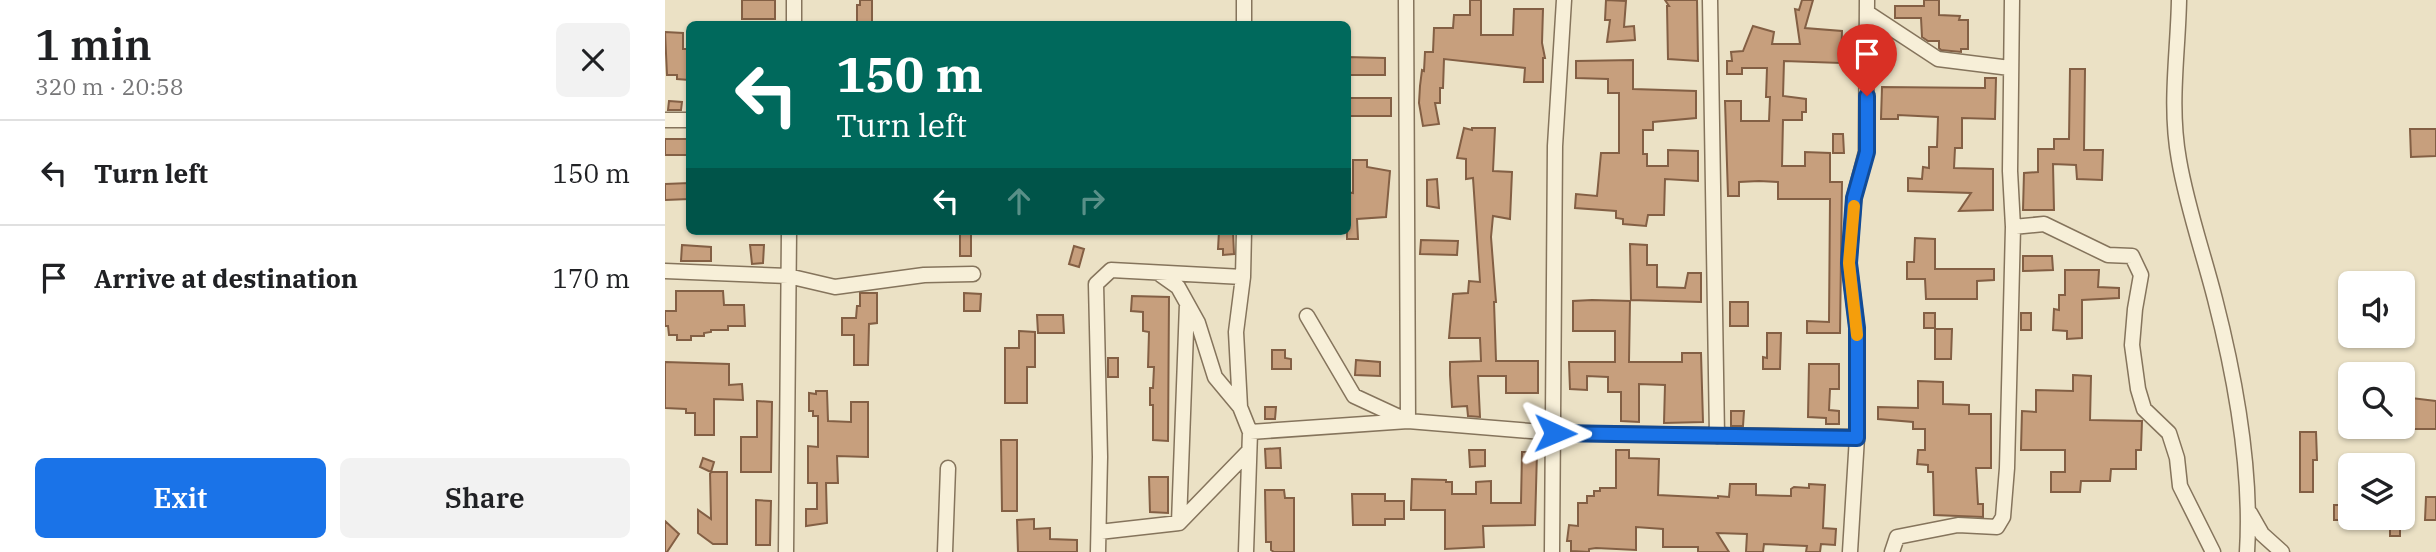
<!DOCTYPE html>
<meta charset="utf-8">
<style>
:root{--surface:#fff;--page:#f2f2f2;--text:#202124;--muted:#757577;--line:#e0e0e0;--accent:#1a73e8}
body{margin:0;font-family:"IBM Plex Serif",serif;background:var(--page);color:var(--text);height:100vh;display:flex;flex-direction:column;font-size:26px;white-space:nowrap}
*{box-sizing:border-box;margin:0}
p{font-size:23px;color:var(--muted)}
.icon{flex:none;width:38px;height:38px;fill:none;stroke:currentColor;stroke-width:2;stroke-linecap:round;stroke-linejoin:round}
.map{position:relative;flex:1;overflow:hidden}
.side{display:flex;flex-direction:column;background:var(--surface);width:665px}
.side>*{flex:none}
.hud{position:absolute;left:21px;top:21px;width:665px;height:214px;border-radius:10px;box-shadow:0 2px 5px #0004;background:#00695c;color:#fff;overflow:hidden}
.tools{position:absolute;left:1673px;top:271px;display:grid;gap:14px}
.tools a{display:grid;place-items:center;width:77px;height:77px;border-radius:10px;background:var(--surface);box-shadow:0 2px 5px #0004;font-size:35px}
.pin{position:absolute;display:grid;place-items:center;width:60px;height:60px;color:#fff;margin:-72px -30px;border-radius:50% 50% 50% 0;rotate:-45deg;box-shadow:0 0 7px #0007}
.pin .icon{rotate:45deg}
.me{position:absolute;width:77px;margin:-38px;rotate:91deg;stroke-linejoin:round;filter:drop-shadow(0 0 5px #0008)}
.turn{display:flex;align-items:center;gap:24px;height:147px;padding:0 35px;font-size:32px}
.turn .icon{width:91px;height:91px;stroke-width:2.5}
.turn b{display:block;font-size:49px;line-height:60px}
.lanes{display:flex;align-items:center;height:66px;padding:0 35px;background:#0003;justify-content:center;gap:35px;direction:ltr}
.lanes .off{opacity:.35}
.round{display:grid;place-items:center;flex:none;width:74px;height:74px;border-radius:10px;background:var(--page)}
.head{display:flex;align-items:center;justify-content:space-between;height:119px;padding:0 35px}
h1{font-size:42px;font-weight:600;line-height:52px}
.cta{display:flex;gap:14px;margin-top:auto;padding:14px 35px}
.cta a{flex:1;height:80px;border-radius:10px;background:var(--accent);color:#fff;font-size:28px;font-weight:600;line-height:80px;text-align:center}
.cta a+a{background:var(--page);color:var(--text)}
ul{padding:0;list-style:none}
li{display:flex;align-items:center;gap:21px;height:105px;padding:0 35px;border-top:2px solid var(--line)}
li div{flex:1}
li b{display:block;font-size:26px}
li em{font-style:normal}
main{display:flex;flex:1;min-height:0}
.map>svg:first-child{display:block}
.building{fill:#c79f7d;stroke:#835f44;stroke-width:2}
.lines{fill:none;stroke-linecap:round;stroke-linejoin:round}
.street-casing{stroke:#85745c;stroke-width:17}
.street{stroke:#f7efd8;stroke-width:14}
.route-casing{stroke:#114b97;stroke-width:18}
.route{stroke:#1a73e8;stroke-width:12}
.slow{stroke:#f59e0b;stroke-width:12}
</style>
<main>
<section class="side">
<div class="head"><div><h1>1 min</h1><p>320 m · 20:58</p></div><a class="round"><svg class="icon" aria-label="close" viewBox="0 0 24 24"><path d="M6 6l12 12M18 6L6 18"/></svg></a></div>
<ul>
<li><svg class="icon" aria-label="left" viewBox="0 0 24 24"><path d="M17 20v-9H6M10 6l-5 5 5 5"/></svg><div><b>Turn left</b></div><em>150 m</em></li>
<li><svg class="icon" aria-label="arrive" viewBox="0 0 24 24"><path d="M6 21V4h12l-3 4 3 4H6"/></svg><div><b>Arrive at destination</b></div><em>170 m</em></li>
</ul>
<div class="cta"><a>Exit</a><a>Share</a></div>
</section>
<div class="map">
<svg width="1771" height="552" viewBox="0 0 1771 552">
<rect width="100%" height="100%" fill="#ebe1c5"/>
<path class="building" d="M77 0H110V19H77Z
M195 0H207V24H192V5H195Z
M805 0H816V35H848L849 9H878L877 43 880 58H878V82H859L860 68 779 59 778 88H775V103H770L774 124 758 126 754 103 755 86 757 70 759 71 760 52H768L769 28H788L789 15H805Z
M941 0 961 1 959 27 969 26 970 40 942 42 945 20H940Z
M1000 0H1032L1033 61 1003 59 1002 6H1004Z
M1137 0H1148L1140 28 1177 31 1176 63 1119 61 1118 96 1141 99V112H1137V120H1118L1117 166H1140V152L1165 153V182H1177L1175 333H1142V321L1164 322 1165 199H1113V182L1094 181 1074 182V196H1063L1060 101H1076V121H1104L1105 97H1101L1102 68H1077V74H1062V61H1067L1066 52 1078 51 1088 26 1109 32 1107 44H1135L1130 9 1134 10Z
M1259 0H1274V15L1295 16 1294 20H1303V49H1296V52L1276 50 1274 48V41H1263L1257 37 1256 18H1230V6H1259Z
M0 32 18 33V49H24V80L12 79V75H2Z
M682 57 720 58V75H682Z
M968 60V89L1031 91V118L988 122V130H978V154H982V166H1003V150L1033 151V181L1000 179 999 215H983L981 226 958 224V219L951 218V211L910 208 911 194 932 196 936 153H954V93H943V79L911 78V61Z
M1405 69H1420L1419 150H1438L1437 180 1412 179 1411 165 1388 164 1389 210H1358L1359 173 1373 172V149H1389V139H1404Z
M1320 78H1331L1330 119 1297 118V148H1290L1289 168 1328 169V210L1294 211 1306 193 1243 191V178L1257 179 1258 167 1264 168V147H1272L1273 117 1233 115V119H1216L1217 87 1320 88Z
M682 98H726V116H682Z
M4 101 17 102 16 110H3Z
M799 128 807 130V128H830L828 171 847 172 845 219 828 216 826 237 831 302H829L831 361H873V393H841V376H813L815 417 803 416 802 406 787 407 785 375V362L816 361 815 338H784L788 294 803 293 804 281 815 282 808 178 801 179V159L792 158Z
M1745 129H1771V156L1746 157Z
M1168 134H1178L1179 153H1168Z
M0 139H24V155H0Z
M688 160H702V167L725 171 721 217 692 219 693 239H682V192L688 193Z
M772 179 774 208 762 206V180Z
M24 183V199L0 200V184Z
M295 231H306V256H295Z
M554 231H568L569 254 558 255V249H553Z
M1250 238 1270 239V269H1329V280L1312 281V299H1261L1260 279H1242V262H1249Z
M756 240 793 241 792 255 755 254Z
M965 244 982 245V265H992V287L1020 288 1023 273H1036V302L966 300Z
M17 245 46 247V261H16Z
M85 245H99L98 263 87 264Z
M409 246 419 249 414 267 404 264Z
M1358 256H1387L1388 270 1358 271Z
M1400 270H1434L1433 287 1454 288V298L1417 300V338L1402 339V331L1388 330 1389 309 1394 310V295H1400Z
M1732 272V284H1721V273Z
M11 291H58L59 305H79L80 326H63V330H46V332L39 333V336H26V340H12V335H4L3 326H0V311H11Z
M195 293H212V323L204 324 203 365H189V335H177V318H191L192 306H195Z
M299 293 316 294 315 311H299Z
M467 296 504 297 503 441 488 440V405H485V388H488L489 367H483L484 332 478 331V312L466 311Z
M927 300 965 301 964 362H1017V353H1036L1038 422 999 423 1000 385 974 384V422L956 421V392H943V377L922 376V390L905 389 904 362H950V331H908V301Z
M1065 302H1083V326H1065Z
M1259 313H1270V328H1259Z
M1356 313H1366V330H1356Z
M372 315H398L399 333H373Z
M1270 329H1287L1286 359H1270Z
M354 331 370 332V367H362V403H340V348H354Z
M1102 333H1116L1115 369H1098V357L1102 358Z
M607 350H620V358L626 359V369H607Z
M443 358H453V377H443Z
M691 360 715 362V376L690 375Z
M0 362 64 364V385L77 384 78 400 49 399V435H30V413H21V409L0 408Z
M1144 364H1174V389H1165L1164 410 1174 411V424H1161V418L1143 417Z
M1408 375 1426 376 1425 420 1477 421 1476 450H1471V469H1446L1445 481H1416L1415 492H1386V472H1400V450H1356L1357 411 1371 412V390L1408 391Z
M1253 381 1278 382V404L1304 405V414H1326V468H1311L1313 504H1318V517L1269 515 1268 472H1263V465L1252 464 1253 450H1260V429H1248V422L1213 419V407L1253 408Z
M151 391H162L163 421 186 422V402H203V457L172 456 173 483H161L162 523 141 526V509H152V483H143V446L153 447V416H148V411H144V393L151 394Z
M1738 397 1771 401V429H1738Z
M92 401 107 402 106 472H76V437H92Z
M600 407H611L610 419H600Z
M1066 411H1079L1078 426H1066Z
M1635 432H1651L1652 460H1648V492H1635Z
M336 440H352V511H337Z
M615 448 616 468H601L600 449Z
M804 450H820V466L805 467Z
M951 450H964V458L994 459 993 495 1053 498V496L1064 497 1065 484H1091V495L1126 496V489L1129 487 1144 488V484L1160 485 1158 528 1171 529 1170 545 1156 544 1155 552H1141L1142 546 1099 544 1098 552H1081L1082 534 1052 533 1064 552H1033V547H998V529L971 527V550L931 548 924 549V552L906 551V541H902L904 525 913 526V503H922V496H929V491H935V488H951Z
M857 452H872L870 525 818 526 819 547 780 549V510H746L747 479 781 480V482H787V494H811V482L826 481V503H856Z
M38 458 49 462 46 472 35 467Z
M45 472H62V544H48L33 533V510L46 519Z
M484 477H503V513L485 512Z
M600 490H619L620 498H629V552H609L606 550V542H601Z
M687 494H720V501H739V519H720V525H688Z
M1761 497H1771V520H1760Z
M91 500 106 501 105 545H91Z
M1669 505H1685V520H1669Z
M369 519V529L385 528V539L412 540V552H353L352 520Z
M0 521 14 534 2 552H0Z
M1725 521H1735V536H1725Z"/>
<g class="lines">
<defs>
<path id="street" d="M579 0V24
M1045 0 1052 436
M1514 0C1513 54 1504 105 1514 160 1522 207 1538 252 1550 299 1570 377 1587 472 1582 552
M1203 13 1273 59 1345 68
M129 24V0
M0 120H24
M1348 227 1379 224 1443 255 1467 256 1476 275 1470 309 1467 345 1473 389 1479 409 1504 433 1512 458 1515 486 1548 552
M579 231 578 277 571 332 575 407 585 432 581 552
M0 271 123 276 170 287 259 275 308 274
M496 275 513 287 533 323 550 377 575 407
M642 316 689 396 743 421 741 0
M585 432 743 421 890 433 1192 437
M1585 513 1597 534 1617 552
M514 523 522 304
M434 532 514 523 583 452
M121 552 124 231
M280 552 283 468
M433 552 435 457 431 284 446 270 578 277
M887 552 890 146 899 0
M1185 552 1192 437V328L1184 263 1189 198 1201 152 1202 0
M1227 552 1232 537 1293 525 1332 527 1338 517 1342 468 1348 227 1345 171 1347 0"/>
</defs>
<use href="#street" class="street-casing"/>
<use href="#street" class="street"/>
</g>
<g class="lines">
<defs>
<path id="route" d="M890 433 1192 438V328L1184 263 1189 198 1202 152V96"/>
</defs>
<use href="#route" class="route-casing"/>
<use href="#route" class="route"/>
<path class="slow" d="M1189 206 1184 263 1192 335"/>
</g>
</svg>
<div class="tools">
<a><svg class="icon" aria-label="sound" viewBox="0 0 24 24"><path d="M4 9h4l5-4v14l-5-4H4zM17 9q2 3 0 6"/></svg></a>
<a><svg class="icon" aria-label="search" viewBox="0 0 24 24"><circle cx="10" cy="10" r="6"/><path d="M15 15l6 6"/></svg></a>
<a><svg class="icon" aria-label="layers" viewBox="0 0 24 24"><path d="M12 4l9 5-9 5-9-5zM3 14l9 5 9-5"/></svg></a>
</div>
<div class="pin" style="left:1202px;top:96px;background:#d93025"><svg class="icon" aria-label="arrive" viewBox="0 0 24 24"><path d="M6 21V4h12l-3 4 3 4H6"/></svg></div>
<svg class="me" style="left:890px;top:433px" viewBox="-20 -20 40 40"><path d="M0-17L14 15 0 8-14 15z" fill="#1a73e8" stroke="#fff" stroke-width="4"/></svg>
<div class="hud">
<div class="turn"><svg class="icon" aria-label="left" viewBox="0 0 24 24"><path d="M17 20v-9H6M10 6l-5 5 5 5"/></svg><div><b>150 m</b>Turn left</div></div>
<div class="lanes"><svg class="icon" aria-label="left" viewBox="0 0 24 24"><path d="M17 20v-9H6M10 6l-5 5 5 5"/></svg><svg class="icon off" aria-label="ahead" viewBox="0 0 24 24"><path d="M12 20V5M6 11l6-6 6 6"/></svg><svg class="icon off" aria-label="right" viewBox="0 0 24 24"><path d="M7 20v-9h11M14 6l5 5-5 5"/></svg></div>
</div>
</div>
</main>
